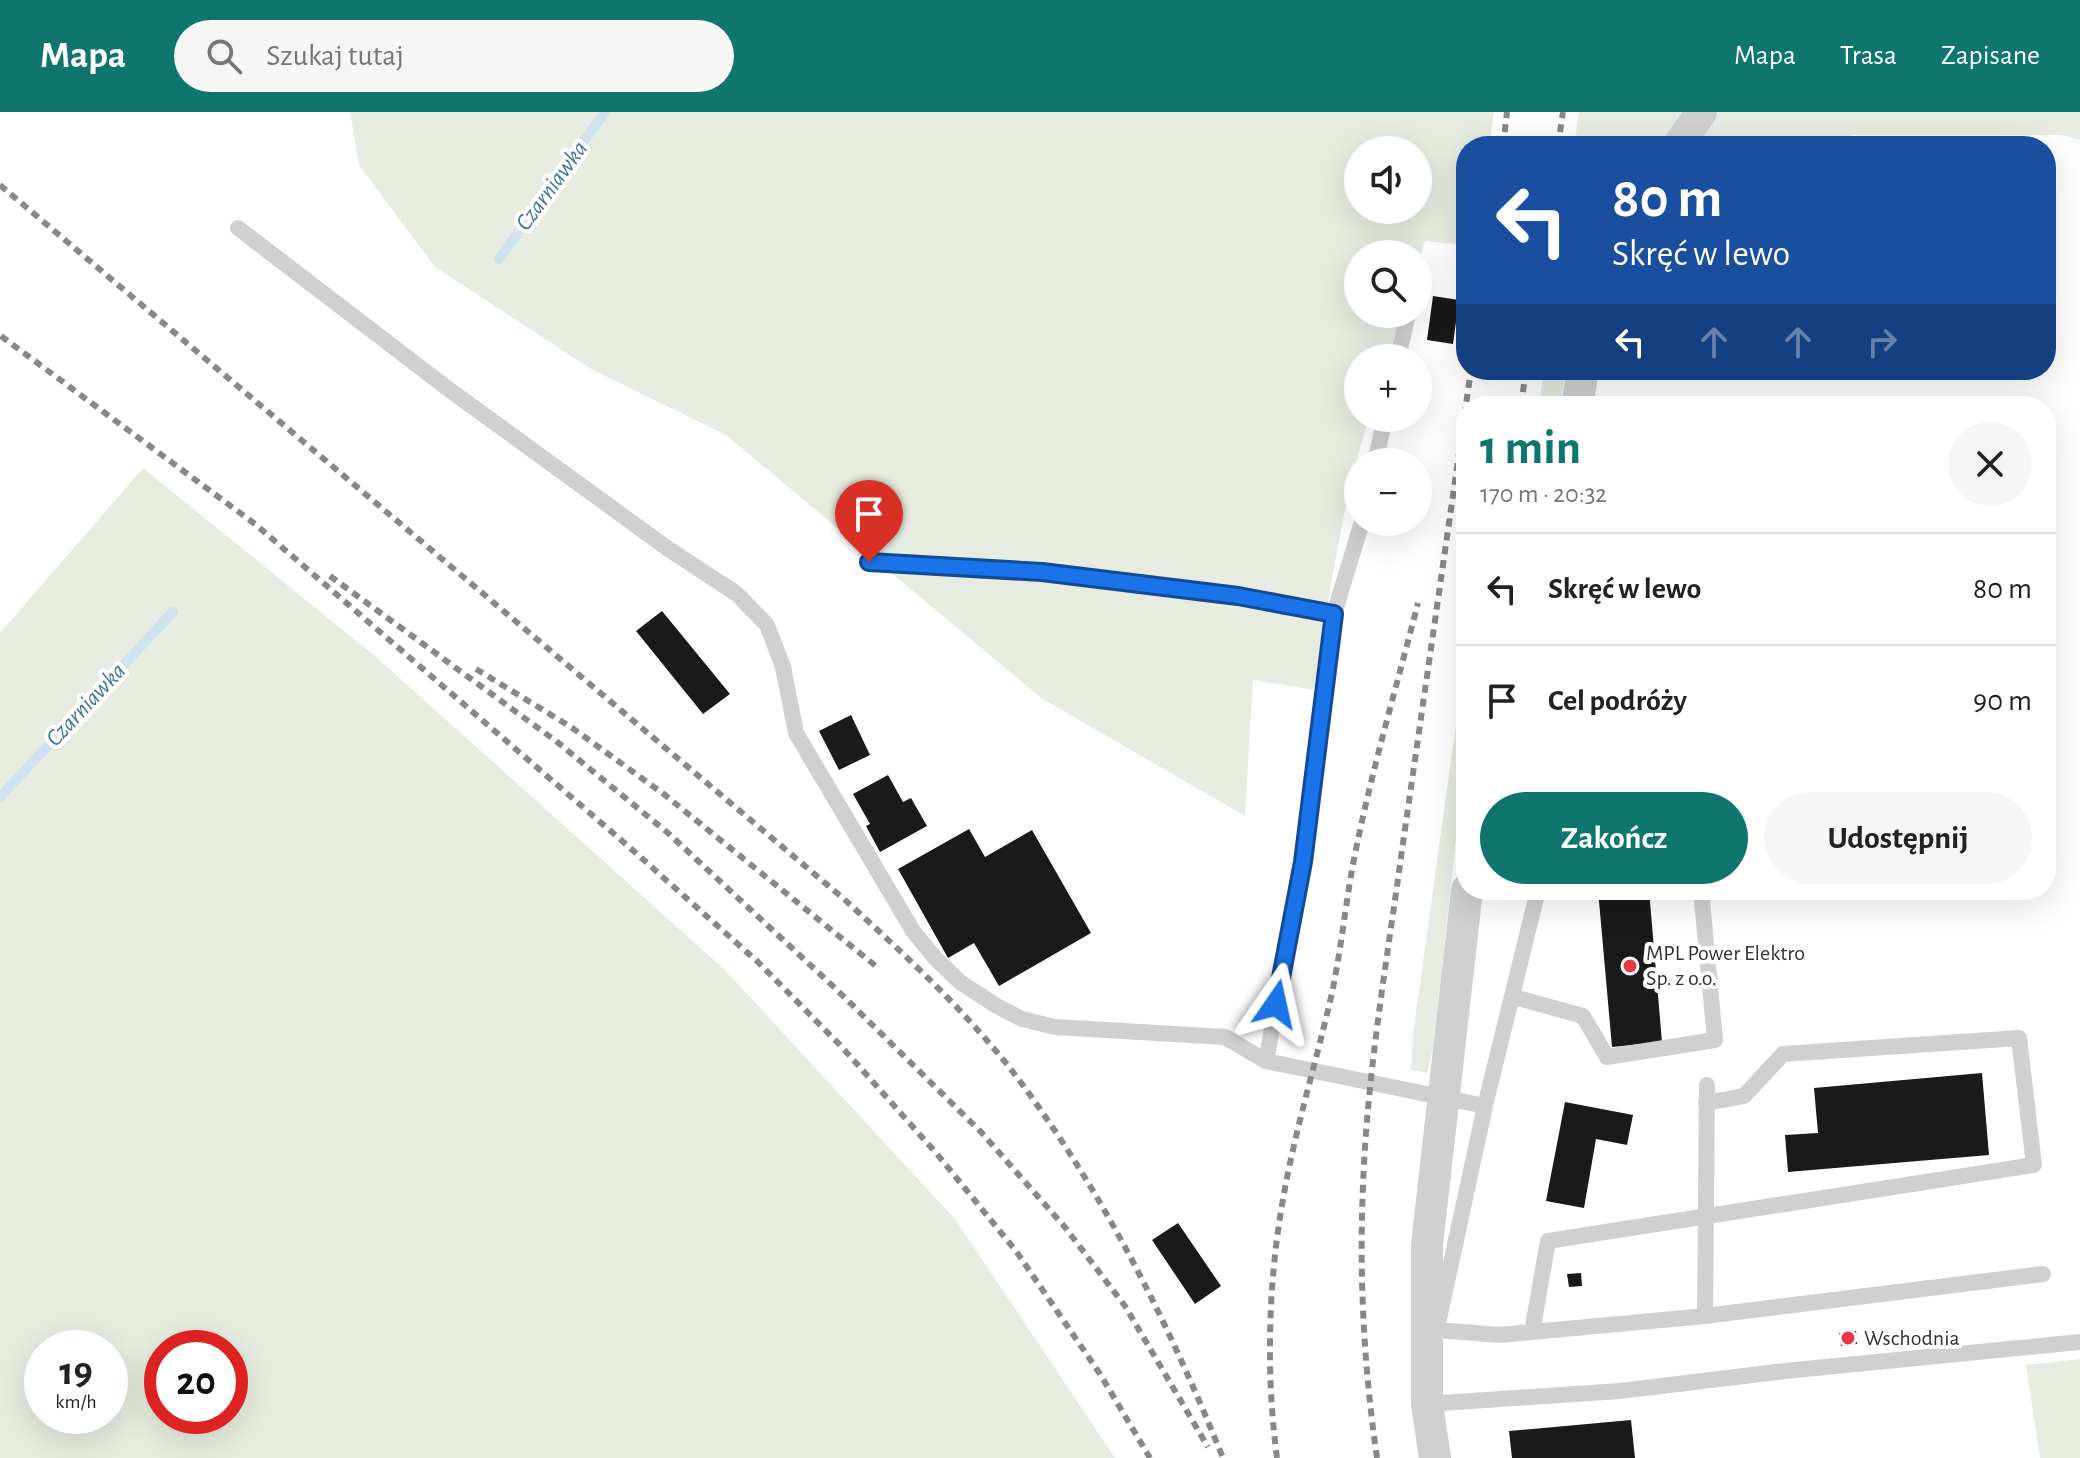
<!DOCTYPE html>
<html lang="pl">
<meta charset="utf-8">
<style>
:root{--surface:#fff;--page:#f6f6f6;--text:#222;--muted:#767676;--line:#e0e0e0;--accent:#0f766e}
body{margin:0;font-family:"Alegreya Sans",sans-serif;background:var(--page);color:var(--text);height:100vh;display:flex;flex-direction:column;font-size:30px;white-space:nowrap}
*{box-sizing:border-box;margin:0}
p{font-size:26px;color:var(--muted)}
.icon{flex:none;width:44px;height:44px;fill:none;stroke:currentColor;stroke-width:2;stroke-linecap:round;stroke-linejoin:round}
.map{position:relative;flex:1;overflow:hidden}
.sheet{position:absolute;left:1456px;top:284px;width:600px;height:504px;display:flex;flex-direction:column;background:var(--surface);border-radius:32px;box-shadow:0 8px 32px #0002}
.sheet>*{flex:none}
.banner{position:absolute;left:1456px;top:24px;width:600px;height:244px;border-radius:32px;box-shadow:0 8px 32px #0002;background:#1a4fa0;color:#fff;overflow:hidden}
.tools{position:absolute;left:1344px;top:24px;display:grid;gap:16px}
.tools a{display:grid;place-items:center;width:88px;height:88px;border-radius:50%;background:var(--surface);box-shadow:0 8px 32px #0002;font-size:40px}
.speed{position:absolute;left:24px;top:1218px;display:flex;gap:16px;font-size:40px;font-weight:700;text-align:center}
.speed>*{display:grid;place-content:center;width:104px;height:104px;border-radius:50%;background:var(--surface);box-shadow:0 8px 32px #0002;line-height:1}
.speed small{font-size:20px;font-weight:400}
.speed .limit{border:12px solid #d22;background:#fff;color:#111}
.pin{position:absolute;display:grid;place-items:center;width:68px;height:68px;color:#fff;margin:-82px -34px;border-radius:50% 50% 50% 0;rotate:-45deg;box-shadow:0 0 8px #0007}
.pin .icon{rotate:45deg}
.me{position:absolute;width:88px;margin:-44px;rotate:11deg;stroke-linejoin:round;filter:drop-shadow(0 0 6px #0008)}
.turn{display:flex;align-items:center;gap:28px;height:168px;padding:0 24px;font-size:36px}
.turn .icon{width:104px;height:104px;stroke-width:2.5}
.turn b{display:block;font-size:56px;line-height:68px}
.lanes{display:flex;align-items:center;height:76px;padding:0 24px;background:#0003;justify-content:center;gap:40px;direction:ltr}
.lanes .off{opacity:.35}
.round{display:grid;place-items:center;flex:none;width:84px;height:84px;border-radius:42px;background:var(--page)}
.summary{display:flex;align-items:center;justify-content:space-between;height:136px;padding:0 24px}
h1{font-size:48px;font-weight:600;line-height:60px;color:var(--accent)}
.cta{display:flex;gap:16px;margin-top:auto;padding:16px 24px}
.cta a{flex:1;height:92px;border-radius:48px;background:var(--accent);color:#fff;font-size:32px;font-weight:600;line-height:92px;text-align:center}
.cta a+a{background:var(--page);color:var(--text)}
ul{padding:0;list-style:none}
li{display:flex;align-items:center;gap:24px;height:112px;padding:0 24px;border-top:2px solid var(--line)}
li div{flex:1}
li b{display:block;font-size:30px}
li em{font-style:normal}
header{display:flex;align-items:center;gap:48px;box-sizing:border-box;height:112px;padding:0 40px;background:var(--accent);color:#fff}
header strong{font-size:38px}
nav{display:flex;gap:44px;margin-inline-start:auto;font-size:28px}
.search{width:560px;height:72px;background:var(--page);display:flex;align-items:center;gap:20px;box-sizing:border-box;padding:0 28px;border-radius:44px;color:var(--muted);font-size:30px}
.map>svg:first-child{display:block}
.green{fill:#e6ecdf;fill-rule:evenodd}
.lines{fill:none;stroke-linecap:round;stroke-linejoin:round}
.stream{stroke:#cfe2ee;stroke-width:10}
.building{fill:#1a1a1a}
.service{stroke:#d0d0d0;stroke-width:16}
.minor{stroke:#d0d0d0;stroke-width:32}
.rail{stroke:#888;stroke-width:6;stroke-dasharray:8 6;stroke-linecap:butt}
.route-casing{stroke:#114b97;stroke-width:20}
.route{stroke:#1a73e8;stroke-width:14}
.poi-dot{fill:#e63946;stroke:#fff;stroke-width:3}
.labels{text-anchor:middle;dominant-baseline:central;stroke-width:8;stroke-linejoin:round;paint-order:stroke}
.poi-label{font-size:22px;fill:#333;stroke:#fff;text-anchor:start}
.water-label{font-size:24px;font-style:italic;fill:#3f7597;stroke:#fff}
</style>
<header>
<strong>Mapa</strong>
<div class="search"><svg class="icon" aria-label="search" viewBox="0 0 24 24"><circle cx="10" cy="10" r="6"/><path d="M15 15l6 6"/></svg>Szukaj tutaj</div>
<nav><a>Mapa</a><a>Trasa</a><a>Zapisane</a></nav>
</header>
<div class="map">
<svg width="2080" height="1346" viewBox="0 0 2080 1346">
<rect width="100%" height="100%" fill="#fff"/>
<path class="green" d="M350 0H1494L1489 34H1466V133L1425 129 1418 152V142H1358V202H1402L1388 246H1358V306H1369C1341 394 1329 487 1314 578L1253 568 1245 704 1041 586 726 323 591 257 435 155 359 53ZM1358 38H1418V98H1358Z
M1579 0H1681L1659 34H1574Z
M1718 0H2080V28L2061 23H1852L1827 34H1695Z
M1544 258H1566L1560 294H1539Z
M143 356 375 544 725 858 955 1107 1115 1346H0V521ZM42 1236H110V1304H42ZM162 1236H230V1304H162Z
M1466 540V705L1456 727 1433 936 1427 961 1411 958 1413 922Z
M2080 1247V1346H2040L2026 1253Z"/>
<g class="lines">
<path class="stream" d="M499 147 605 0
M0 685 173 500"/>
</g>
<path class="building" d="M1433 184 1459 188 1453 232 1427 228Z
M662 499 730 582 703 602 636 519Z
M851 603 870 643 839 658 819 619Z
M888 663 903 690 911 686 927 714 880 740 866 714 870 712 853 682Z
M969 717 985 745 1032 718 1091 821 999 874 974 831 948 846 898 757Z
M1598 778H1649L1662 930 1612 935Z
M1982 961 1989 1043 1788 1060 1785 1023 1818 1021 1814 976Z
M1565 990 1633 1003 1627 1033 1596 1027 1584 1096 1546 1089Z
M1178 1111 1221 1174 1195 1192 1152 1128Z
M1581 1161 1582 1174 1569 1175 1567 1162Z
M1856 1219 1857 1232 1841 1234 1839 1221Z
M1631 1308 1635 1346H1512L1509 1319Z"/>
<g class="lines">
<path class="service" d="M238 116 447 276 667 436 737 482 767 513 783 555 796 621 913 819 935 846 961 871 997 894 1022 907 1055 915 1225 925 1266 949 1485 994
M1398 246 1408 202
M1375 350 1385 306
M869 450 1042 460 1238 484 1334 502
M1514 885 1583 904 1607 945 1715 928 1701 778
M1266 949 1303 750 1334 502 1362 410
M1705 1204 2043 1162
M1439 1207 1485 994 1538 778
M1437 1218 1500 1223 1705 1204 1707 973
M1532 1220 1548 1129 2034 1053 2019 926 1783 942 1744 984 1706 991
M1427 1289V1292L1620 1279 1785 1259 2080 1230"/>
<path class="minor" d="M1678 34 1701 0
M1577 294 1583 258
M1435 1346 1427 1292V1133L1467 778"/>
<path class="rail" d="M1503 34 1507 0
M1558 34 1563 0
M0 73 844 787C908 846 974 906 1025 976 1109 1091 1170 1215 1223 1346
M1 224 255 412 628 734 758 850 841 934 937 1042 1016 1139 1100 1262 1150 1346
M1521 294 1526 258
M330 464 556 629 668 721 835 876 981 1020 1064 1114 1125 1194 1208 1335
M476 557 571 615 665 683 877 855
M1277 1346C1266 1263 1268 1175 1282 1093 1294 1021 1316 951 1332 881 1342 833 1346 785 1356 737 1373 654 1397 573 1418 491
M1377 1346C1364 1256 1359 1165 1363 1074 1367 961 1387 849 1402 738 1425 578 1448 418 1471 258"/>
</g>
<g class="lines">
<defs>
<path id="route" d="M869 450 1042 460 1238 484 1334 502 1303 750 1276 892"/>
</defs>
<use href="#route" class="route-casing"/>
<use href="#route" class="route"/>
</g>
<g class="poi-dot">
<circle cx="1630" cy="854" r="8"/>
<circle cx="1848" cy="1226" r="8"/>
</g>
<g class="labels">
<g class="poi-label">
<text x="1646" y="841">MPL Power Elektro<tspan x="1646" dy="25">Sp. z o.o.</tspan></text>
<text x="1864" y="1226">Wschodnia</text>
</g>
<g class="water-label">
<text transform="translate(552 74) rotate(-54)">Czarniawka</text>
<text transform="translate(86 593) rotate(-47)">Czarniawka</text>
</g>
</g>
</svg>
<div class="tools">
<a><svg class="icon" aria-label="sound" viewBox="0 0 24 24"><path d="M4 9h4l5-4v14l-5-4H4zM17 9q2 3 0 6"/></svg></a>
<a><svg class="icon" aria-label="search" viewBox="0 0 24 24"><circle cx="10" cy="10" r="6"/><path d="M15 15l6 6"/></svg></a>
<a>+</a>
<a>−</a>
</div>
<div class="speed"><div>19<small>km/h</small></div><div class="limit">20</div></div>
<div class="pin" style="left:869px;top:450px;background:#d93025"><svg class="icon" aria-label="arrive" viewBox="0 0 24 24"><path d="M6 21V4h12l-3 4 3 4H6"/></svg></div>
<svg class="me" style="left:1276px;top:892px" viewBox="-20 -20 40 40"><path d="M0-17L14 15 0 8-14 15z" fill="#1a73e8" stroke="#fff" stroke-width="4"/></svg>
<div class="banner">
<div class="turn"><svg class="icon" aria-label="left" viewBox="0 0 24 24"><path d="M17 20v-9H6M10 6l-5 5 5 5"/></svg><div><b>80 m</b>Skręć w lewo</div></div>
<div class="lanes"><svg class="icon" aria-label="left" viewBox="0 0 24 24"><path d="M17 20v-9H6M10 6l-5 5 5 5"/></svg><svg class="icon off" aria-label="ahead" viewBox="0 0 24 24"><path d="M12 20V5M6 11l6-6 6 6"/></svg><svg class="icon off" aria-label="ahead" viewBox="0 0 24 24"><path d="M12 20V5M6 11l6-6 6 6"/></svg><svg class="icon off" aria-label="right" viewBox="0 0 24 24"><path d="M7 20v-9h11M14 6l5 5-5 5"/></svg></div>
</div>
<section class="sheet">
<div class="summary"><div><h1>1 min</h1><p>170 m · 20:32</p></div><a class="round"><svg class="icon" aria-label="close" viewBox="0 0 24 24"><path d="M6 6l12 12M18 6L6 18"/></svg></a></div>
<ul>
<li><svg class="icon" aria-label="left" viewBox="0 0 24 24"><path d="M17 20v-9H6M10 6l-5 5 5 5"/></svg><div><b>Skręć w lewo</b></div><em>80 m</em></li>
<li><svg class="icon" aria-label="arrive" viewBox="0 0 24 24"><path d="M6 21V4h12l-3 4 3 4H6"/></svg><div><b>Cel podróży</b></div><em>90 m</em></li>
</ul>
<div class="cta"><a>Zakończ</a><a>Udostępnij</a></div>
</section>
</div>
